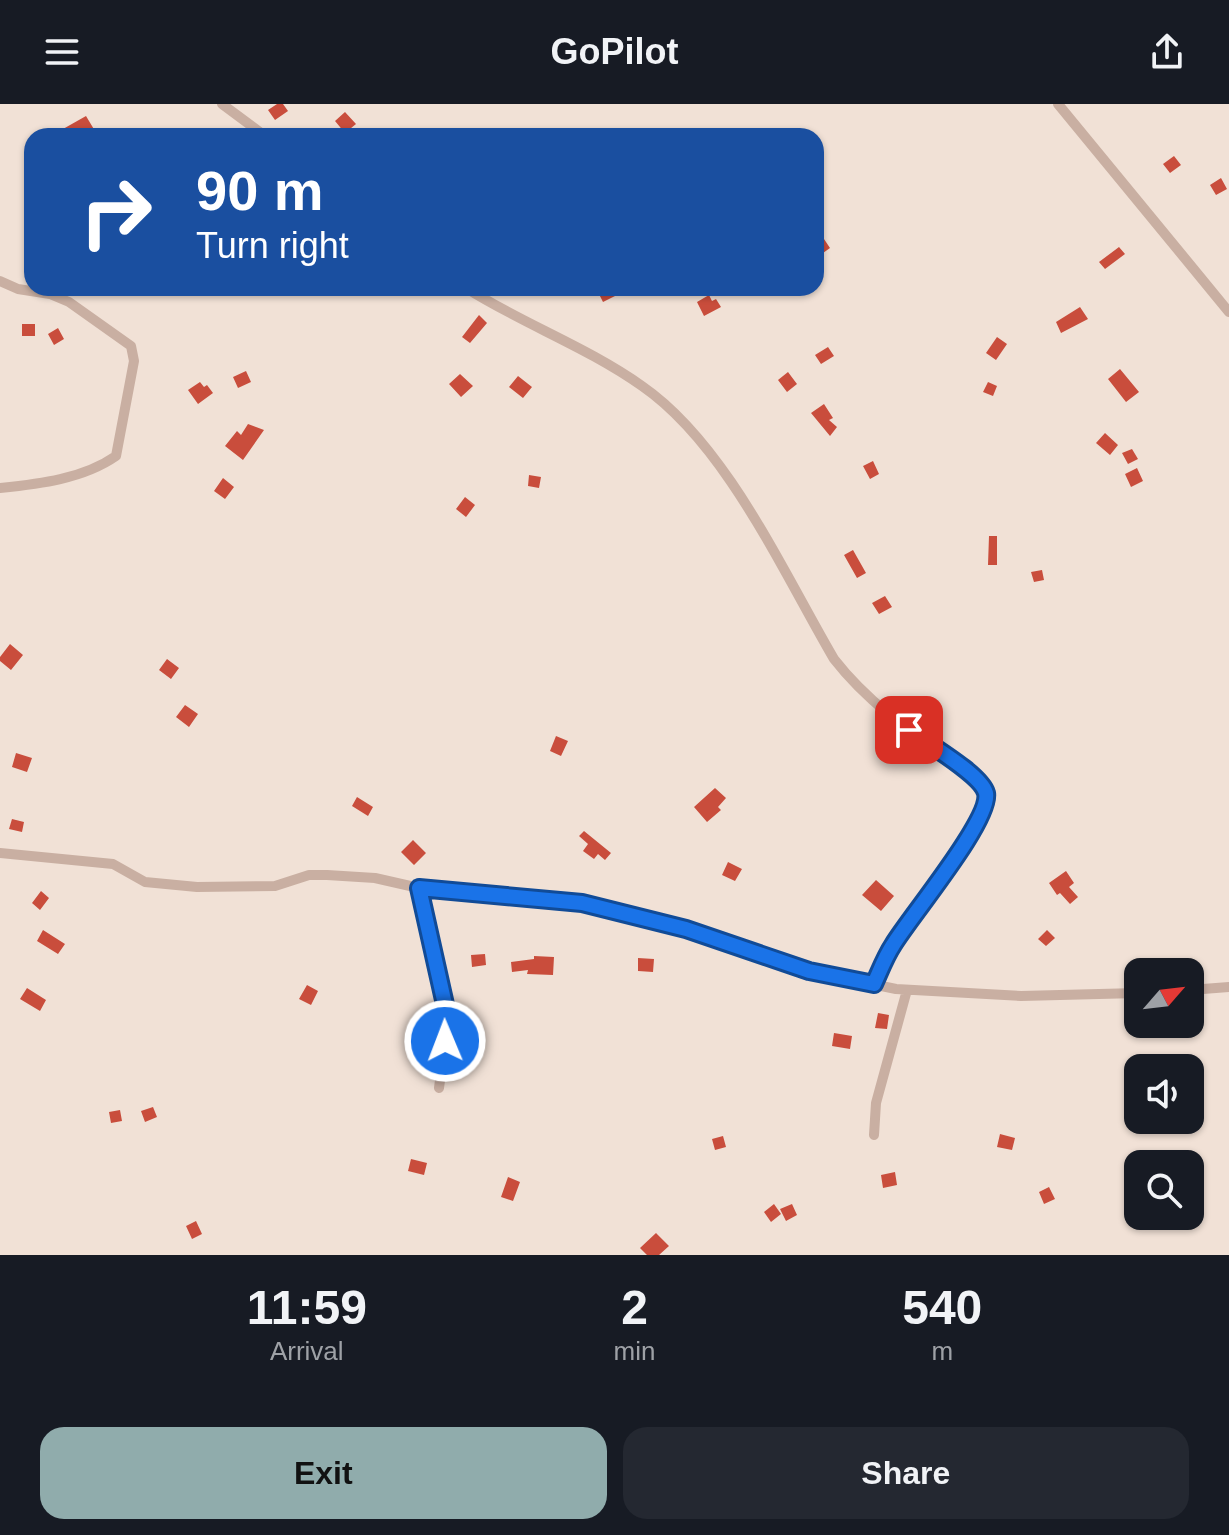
<!DOCTYPE html>
<style>
:root{--surface:#171b24;--page:#242831;--text:#f1f3f6;--muted:#9ea1a6;--accent:#90acac}
body{margin:0;font-family:Helvetica,sans-serif;background:var(--page);color:var(--text);height:100vh;display:flex;flex-direction:column;font-size:30px;white-space:nowrap}
*{box-sizing:border-box;margin:0}
p{font-size:26px;color:var(--muted)}
.icon{flex:none;width:44px;height:44px;fill:none;stroke:currentColor;stroke-width:2;stroke-linecap:round;stroke-linejoin:round}
.map{position:relative;height:1151px;overflow:hidden}
.details{display:flex;flex-direction:column;background:var(--surface);flex:1}
.details>*{flex:none}
.guide{position:absolute;left:24px;top:24px;width:800px;height:168px;border-radius:24px;box-shadow:0 2px 6px #0004;background:#1a4fa0;color:#fff;overflow:hidden}
.needle{width:52px;rotate:62deg}
.tools{position:absolute;left:1124px;top:854px;display:grid;gap:16px}
.tools a{display:grid;place-items:center;width:80px;height:80px;border-radius:16px;background:var(--surface);box-shadow:0 2px 6px #0004;font-size:40px}
.pin{position:absolute;display:grid;place-items:center;width:68px;height:68px;color:#fff;margin:-34px;border-radius:16px;box-shadow:0 4px 12px #0006}
.me{position:absolute;width:88px;margin:-44px;rotate:359deg;stroke-linejoin:round;filter:drop-shadow(0 0 6px #0008)}
.turn{display:flex;align-items:center;gap:28px;height:168px;padding:0 40px;font-size:36px}
.turn .icon{width:104px;height:104px;stroke-width:2.5}
.turn b{display:block;font-size:56px;line-height:68px}
.eta{display:flex;justify-content:space-evenly;align-items:center;height:136px;text-align:center}
.eta b{font-size:48px;font-weight:700;line-height:56px}
.primary-button{display:flex;gap:16px;margin-top:auto;padding:16px 40px}
.primary-button a{flex:1;height:92px;border-radius:24px;background:var(--accent);color:#111;font-size:32px;font-weight:700;line-height:92px;text-align:center}
.primary-button a+a{background:var(--page);color:var(--text)}
header{display:flex;justify-content:space-between;align-items:center;height:104px;padding:0 40px;background:var(--surface);font-size:36px;font-weight:700}
.map>svg:first-child{display:block}
.building{fill:#c94d3c}
.lines{fill:none;stroke-linecap:round;stroke-linejoin:round}
.minor{stroke:#c9afa2;stroke-width:10}
.route-casing{stroke:#114b97;stroke-width:20}
.route{stroke:#1a73e8;stroke-width:14}
</style>
<header><svg class="icon" aria-label="menu" viewBox="0 0 24 24"><path d="M4 6h16M4 12h16M4 18h16"/></svg>GoPilot<svg class="icon" aria-label="share" viewBox="0 0 24 24"><path d="M12 15V3M7 8l5-5 5 5M5 13v7h14v-7"/></svg></header>
<div class="map">
<svg width="1229" height="1151" viewBox="0 0 1229 1151">
<rect width="100%" height="100%" fill="#f1e1d6"/>
<path class="building" d="M277 0H283L288 7 275 16 268 6Z
M345 8 356 20 345 29 335 17Z
M86 12 95 27 87 32H67L63 25Z
M1174 52 1181 61 1170 69 1163 60Z
M1221 74 1227 85 1216 91 1210 81Z
M822 132 830 144 816 154V136Z
M1119 143 1125 150 1105 165 1099 158Z
M596 184H631L603 198Z
M709 191 712 197 716 195 721 203 704 212 697 198Z
M1080 203 1088 215 1061 229 1056 218Z
M479 211 487 219 470 239 462 233Z
M22 220H35V232H22Z
M58 224 64 235 54 241 48 230Z
M997 233 1007 240 996 256 986 249Z
M828 243 834 252 821 260 815 251Z
M1120 265 1139 288 1126 298 1108 275Z
M246 267 251 278 238 284 233 273Z
M788 268 797 280 787 288 778 276Z
M460 270 473 282 461 293 449 280Z
M518 272 532 283 523 294 509 283Z
M200 278 204 283 207 281 213 289 198 300 188 286Z
M988 278 997 282 993 292 983 288Z
M824 300 833 314 829 316 837 323 830 332 811 309Z
M248 320 264 326 243 356 225 342 237 327 241 331Z
M1105 329 1118 341 1110 351 1096 339Z
M1132 345 1138 355 1128 360 1122 349Z
M873 357 879 370 870 375 863 362Z
M1137 364 1143 377 1131 383 1125 370Z
M529 371 541 373 539 384 528 382Z
M223 374 234 383 225 395 214 387Z
M465 393 475 401 466 413 456 405Z
M989 432H997V461H988Z
M853 446 866 469 857 474 844 451Z
M1042 466 1044 476 1034 478 1031 468Z
M885 492 892 503 879 510 872 499Z
M10 540 23 551 11 566 0 557V553Z
M167 555 179 564 171 575 159 566Z
M185 601 198 610 189 623 176 613Z
M556 632 568 637 561 652 550 647Z
M16 649 32 654 27 668 12 663Z
M715 684 726 694 718 703 721 706 707 718 694 703Z
M357 693 373 703 368 712 352 702Z
M12 715 24 718 22 728 9 725Z
M584 727 611 749 605 756 598 750 594 755 583 747 588 740 579 732Z
M413 736 426 749 414 761 401 748Z
M728 758 742 765 735 777 722 771Z
M1066 767 1074 779 1069 783 1078 793 1070 800 1060 789 1057 791 1049 779Z
M876 776 894 792 881 807 862 791Z
M41 787 49 794 40 806 32 799Z
M43 826 65 840 58 850 37 837Z
M1047 826 1055 834 1046 842 1038 835Z
M485 850 486 861 472 863 471 851Z
M534 852 554 853 553 871 527 870 528 866 512 868 511 858 534 855Z
M638 854 654 855 653 868 638 867Z
M307 881 318 887 311 901 299 895Z
M27 884 46 896 40 907 20 895Z
M878 909 889 911 887 925 875 924Z
M834 929 852 932 850 945 832 942Z
M153 1003 157 1013 145 1018 141 1007Z
M120 1006 122 1017 111 1019 109 1008Z
M1000 1030 1015 1034 1012 1046 997 1043Z
M723 1032 726 1043 715 1046 712 1035Z
M411 1055 427 1059 424 1071 408 1067Z
M895 1068 897 1081 883 1084 881 1071Z
M508 1073 520 1078 513 1097 501 1093Z
M1049 1083 1055 1095 1044 1100 1039 1088Z
M774 1100 781 1110 771 1118 764 1108Z
M792 1100 797 1111 786 1117 780 1105Z
M196 1117 202 1130 192 1135 186 1122Z
M656 1129 669 1142 659 1151H647L640 1144Z"/>
<g class="lines">
<path class="minor" d="M222 0 265 32
M1058 0 1229 208
M0 177 18 185 50 190 69 198 131 242 134 257 116 352C83 375 39 380 0 384
M466 184C523 220 587 243 642 282 726 340 783 468 834 555 872 604 924 637 974 673 985 685 988 693 982 709L891 842 874 880
M0 749 113 760 145 778 197 783 275 782 309 771H327L375 774 419 784 489 792 582 799 686 825 768 855 809 867 896 885 1021 892 1138 889
M419 784 448 914 439 984
M1190 886 1229 883
M874 1031 876 999 907 886"/>
</g>
<g class="lines">
<defs>
<path id="route" d="M445 937 448 914 419 784 582 799 686 825 809 867 874 880C880 867 885 853 893 841 909 814 992 715 986 689 981 670 926 639 909 626"/>
</defs>
<use href="#route" class="route-casing"/>
<use href="#route" class="route"/>
</g>
</svg>
<div class="tools">
<a><svg class="needle" viewBox="-14 -14 28 28"><path d="M0-13l5 13h-10z" fill="#e53935"/><path d="M0 13l5-13h-10z" fill="#9ea1a6"/></svg></a>
<a><svg class="icon" aria-label="sound" viewBox="0 0 24 24"><path d="M4 9h4l5-4v14l-5-4H4zM17 9q2 3 0 6"/></svg></a>
<a><svg class="icon" aria-label="search" viewBox="0 0 24 24"><circle cx="10" cy="10" r="6"/><path d="M15 15l6 6"/></svg></a>
</div>
<div class="pin" style="left:909px;top:626px;background:#d93025"><svg class="icon" aria-label="arrive" viewBox="0 0 24 24"><path d="M6 21V4h12l-3 4 3 4H6"/></svg></div>
<svg class="me" style="left:445px;top:937px" viewBox="-20 -20 40 40"><circle r="17" fill="#1a73e8" stroke="#fff" stroke-width="3"/><path d="M0-11L8 9 0 5-8 9z" fill="#fff"/></svg>
<div class="guide">
<div class="turn"><svg class="icon" aria-label="right" viewBox="0 0 24 24"><path d="M7 20v-9h11M14 6l5 5-5 5"/></svg><div><b>90 m</b>Turn right</div></div>
</div>
</div>
<section class="details">
<div class="eta">
<div><b>11:59</b><p>Arrival</p></div>
<div><b>2</b><p>min</p></div>
<div><b>540</b><p>m</p></div>
</div>
<div class="primary-button"><a>Exit</a><a>Share</a></div>
</section>
